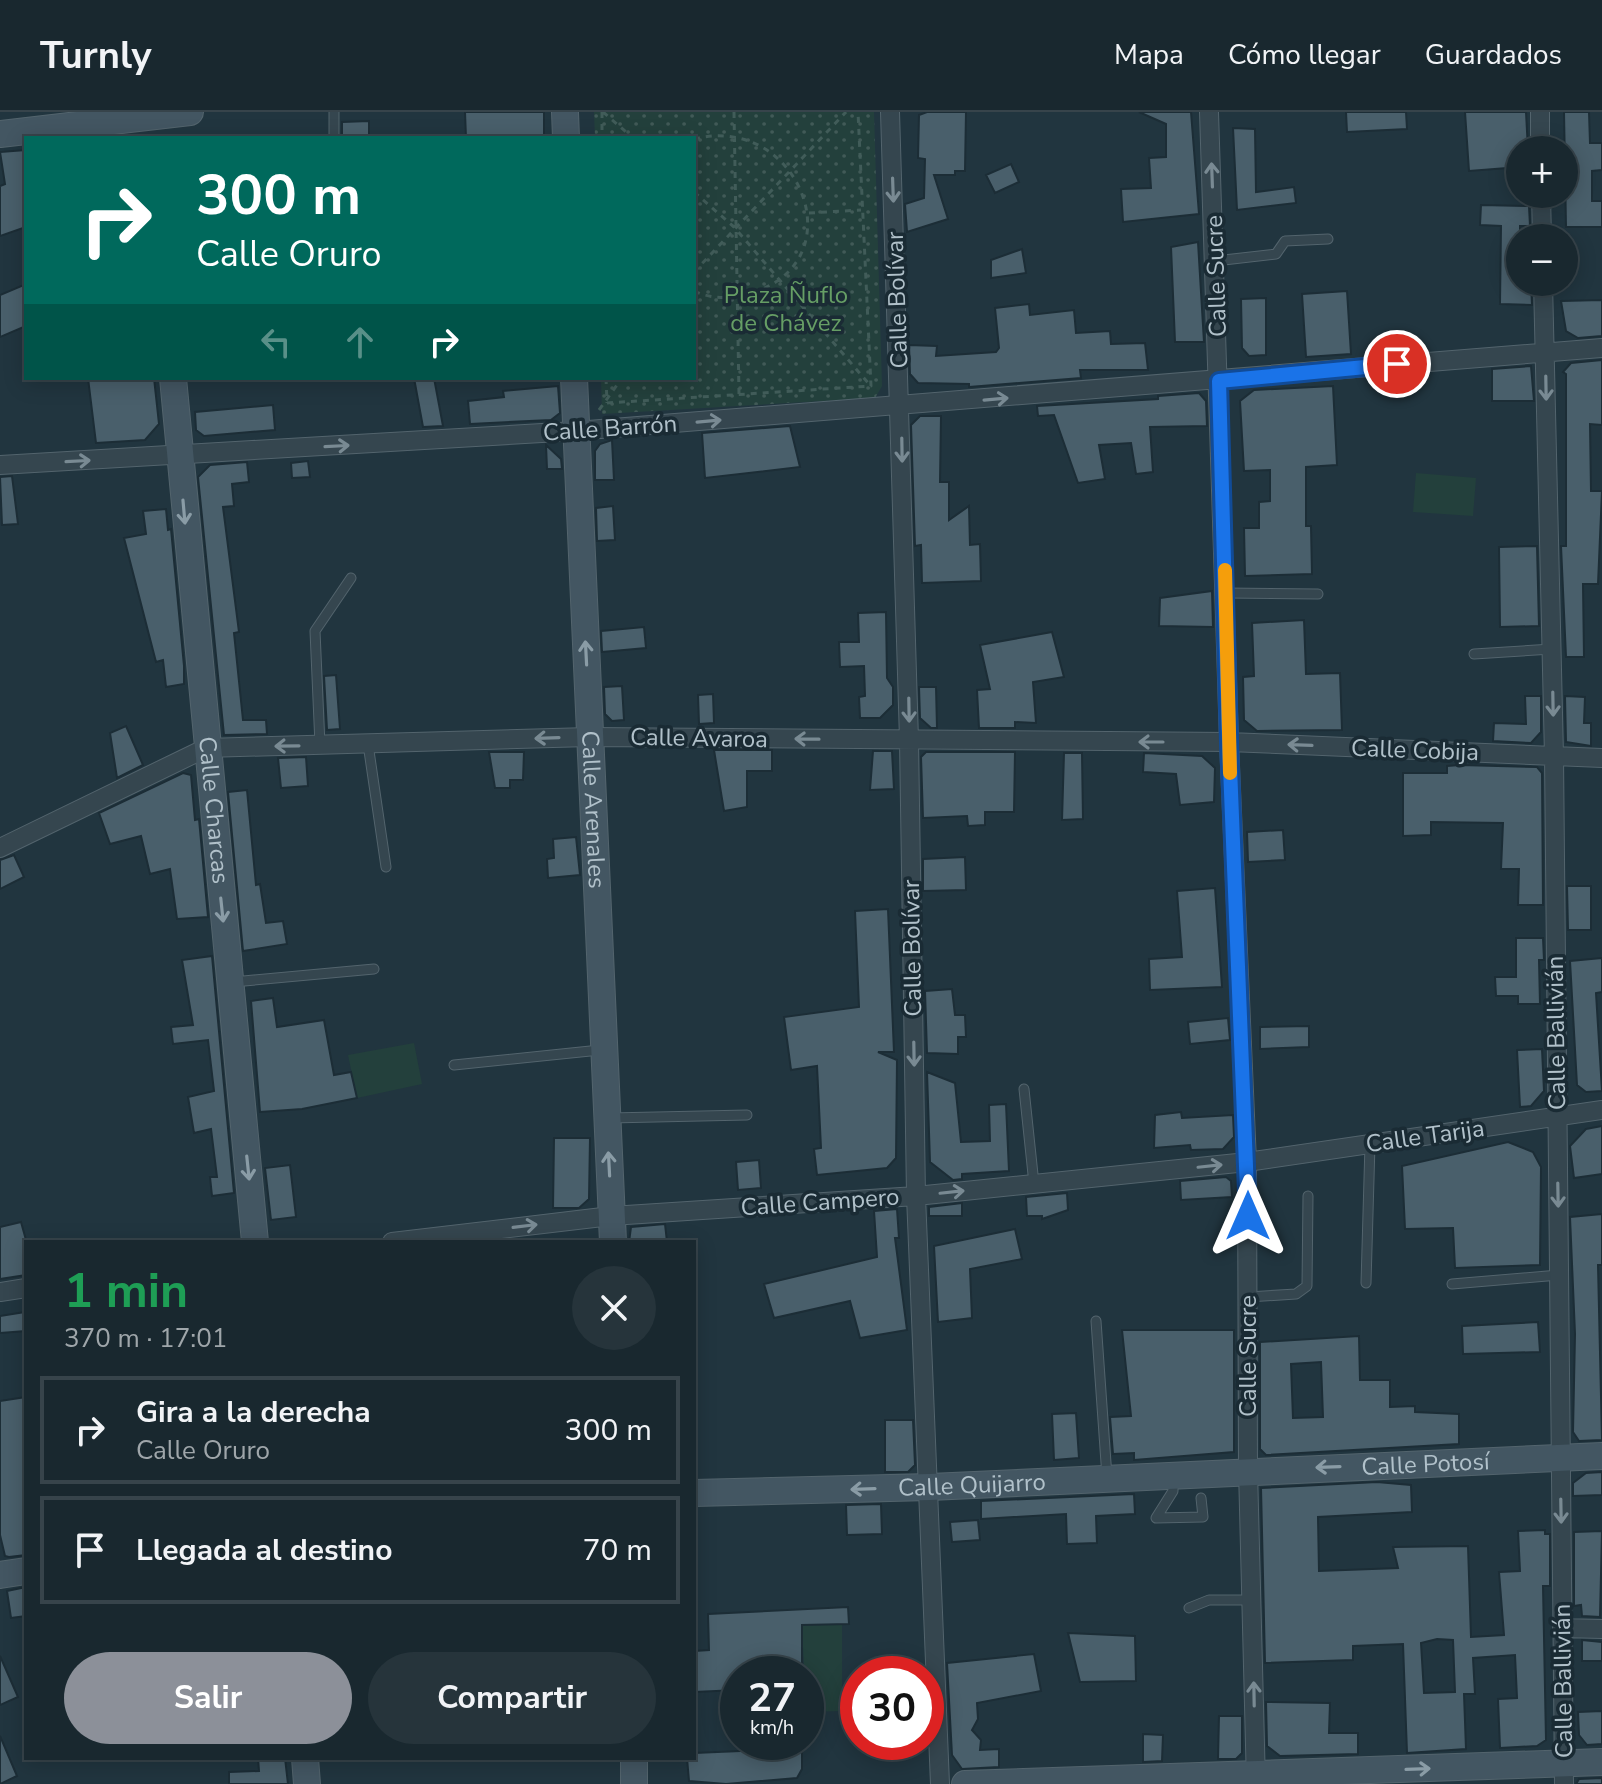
<!DOCTYPE html>
<html lang="es">
<meta charset="utf-8">
<style>
:root{--surface:#19282f;--page:#26343b;--text:#f1f3f6;--muted:#9fa6aa;--line:#37444b;--accent:#8c9099}
body{margin:0;font-family:"Nunito Sans",sans-serif;background:var(--page);color:var(--text);height:100vh;display:flex;flex-direction:column;font-size:30px;white-space:nowrap}
*{box-sizing:border-box;margin:0}
p{font-size:26px;color:var(--muted)}
.icon{flex:none;width:44px;height:44px;fill:none;stroke:currentColor;stroke-width:2;stroke-linecap:round;stroke-linejoin:round}
.map{position:relative;flex:1;overflow:hidden}
.panel{position:absolute;left:24px;top:1128px;width:672px;height:520px;display:flex;flex-direction:column;background:var(--surface);border-radius:0px;box-shadow:0 4px 20px #0003,0 0 0 2px var(--line)}
.panel>*{flex:none}
.top-card{position:absolute;left:24px;top:24px;width:672px;height:244px;border-radius:0px;box-shadow:0 4px 20px #0003,0 0 0 2px var(--line);background:#00695c;color:#fff;overflow:hidden}
.tools{position:absolute;left:1506px;top:24px;display:grid;gap:16px}
.tools a{display:grid;place-items:center;width:72px;height:72px;border-radius:50%;background:var(--surface);box-shadow:0 4px 20px #0003,0 0 0 2px var(--line);font-size:40px}
.speed{position:absolute;left:720px;top:1544px;display:flex;gap:16px;font-size:40px;font-weight:700;text-align:center}
.speed>*{display:grid;place-content:center;width:104px;height:104px;border-radius:50%;background:var(--surface);box-shadow:0 4px 20px #0003,0 0 0 2px var(--line);line-height:1}
.speed small{font-size:20px;font-weight:400}
.speed .limit{border:12px solid #d22;background:#fff;color:#111}
.pin{position:absolute;display:grid;place-items:center;width:68px;height:68px;color:#fff;margin:-34px;border:4px solid #fff;border-radius:50%;box-shadow:0 2px 8px #0007}
.me{position:absolute;width:88px;margin:-44px;rotate:0deg;stroke-linejoin:round;filter:drop-shadow(0 0 6px #0008)}
.turn{display:flex;align-items:center;gap:28px;height:168px;padding:0 40px;font-size:36px}
.turn .icon{width:104px;height:104px;stroke-width:2.5}
.turn b{display:block;font-size:56px;line-height:68px}
.lanes{display:flex;align-items:center;height:76px;padding:0 40px;background:#0003;justify-content:center;gap:40px;direction:ltr}
.lanes .off{opacity:.35}
.round{display:grid;place-items:center;flex:none;width:84px;height:84px;border-radius:42px;background:var(--page)}
.head{display:flex;align-items:center;justify-content:space-between;height:136px;padding:0 40px}
h1{font-size:48px;font-weight:700;line-height:60px;color:#1e9e55}
.cta{display:flex;gap:16px;margin-top:auto;padding:16px 40px}
.cta a{flex:1;height:92px;border-radius:48px;background:var(--accent);color:#fff;font-size:32px;font-weight:700;line-height:92px;text-align:center}
.cta a+a{background:var(--page);color:var(--text)}
ul{padding:0;list-style:none}
li{display:flex;align-items:center;gap:24px;height:108px;margin:0 16px 12px;padding:0 24px;border:4px solid var(--line);border-radius:0px}
li div{flex:1}
li b{display:block;font-size:30px}
li em{font-style:normal}
header{display:flex;align-items:center;gap:48px;box-sizing:border-box;height:112px;padding:0 40px;background:var(--surface);border-bottom:2px solid var(--line)}
header strong{font-size:38px}
nav{display:flex;gap:44px;margin-inline-start:auto;font-size:28px}
.map>svg:first-child{display:block}
.park{fill:url(#park-dots)}
.pitch{fill:#23403c}
.building{fill:#495f6b;stroke:#1c2d36;stroke-width:2;fill-rule:evenodd}
.lines{fill:none;stroke-linecap:round;stroke-linejoin:round}
.lane-casing{stroke:#53646d;stroke-width:11}
.street-casing{stroke:#53646d;stroke-width:20}
.secondary-casing{stroke:#53646d;stroke-width:28}
.path{stroke:#415c59;stroke-width:3;stroke-dasharray:6 6;stroke-linecap:butt}
.lane{stroke:#35464f;stroke-width:9}
.street{stroke:#35464f;stroke-width:18}
.secondary{stroke:#435662;stroke-width:26}
.oneway{stroke:#798a93}
.oneway2{stroke:#8a9ca6}
.route-casing{stroke:#114b97;stroke-width:20}
.route{stroke:#1a73e8;stroke-width:14}
.slow{stroke:#f59e0b;stroke-width:14}
.labels{text-anchor:middle;dominant-baseline:central;stroke-width:7;stroke-linejoin:round;paint-order:stroke}
.street-label{font-size:24px;fill:#b1c1ca;stroke:#1a2b34}
.park-label{font-size:24px;fill:#669e65;stroke:#1a2b34}
</style>
<header>
<strong>Turnly</strong>
<nav><a>Mapa</a><a>Cómo llegar</a><a>Guardados</a></nav>
</header>
<div class="map">
<svg width="1602" height="1672" viewBox="0 0 1602 1672">
<defs>
<pattern id="park-dots" width="8" height="8" patternUnits="userSpaceOnUse" patternTransform="scale(2)"><rect width="8" height="8" fill="#23403c"/><path d="M2 2h.1M6 6h.1" fill="none" stroke="#415a57" stroke-width="1.8" stroke-linecap="round"/></pattern>
</defs>
<rect width="100%" height="100%" fill="#21353f"/>
<path class="park" d="M594 0H874L882 274 875 286 602 302 601 266H694V26H595Z"/>
<path class="pitch" d="M1416 361 1476 366 1473 404 1413 400Z
M414 931 422 972 357 986 348 943Z
M802 1513H842V1599L806 1600Z"/>
<path class="building" d="M465 0H544V26H466Z
M927 0H966L965 59H955V63H934L948 107 907 120 905 92 924 86 925 47 918 46 919 3Z
M1139 0H1191L1199 102 1123 110 1121 77 1151 76 1149 46 1166 45V12Z
M1346 0H1406L1407 17 1347 20Z
M1465 0H1526L1528 38H1520V55L1469 59Z
M1564 0H1589L1590 31H1602V58L1592 59V89H1602V115H1566Z
M369 9V26H342V10Z
M1233 16 1255 17 1256 80 1294 75 1296 91 1237 98Z
M26 38V115L0 124V74L5 72 0 40Z
M1011 52 1019 70 995 81 986 63Z
M1481 93 1529 94 1530 114H1520V170H1531L1532 193 1500 192 1501 114 1480 113Z
M1198 130 1204 230H1175L1171 135Z
M1022 137 1026 161 991 166V148Z
M26 172V214L0 225V183Z
M1347 179 1351 242 1306 245 1302 182Z
M1266 186V243L1249 244 1242 236 1241 187Z
M1602 188V224L1578 226 1566 219 1561 189Z
M1029 192 1030 203 1074 198 1076 221 1110 219 1111 232 1145 231 1148 258H1080L1081 266 969 275V272L918 271 910 262 909 233 937 234 936 244 996 240 999 236 995 196Z
M1602 248V313L1590 312 1591 379H1602L1598 472H1583L1584 545H1566L1561 434H1566V262L1563 260 1571 251Z
M1531 254 1534 289H1492V257Z
M88 266H154L159 312 145 328 96 331Z
M414 266H434L443 314 423 315Z
M558 274 560 301 551 308 470 312 468 289 504 285 503 279Z
M1333 274 1337 353 1306 355V414H1311L1312 462 1245 464 1244 416H1259V390L1270 389V358L1244 359 1240 289 1254 278Z
M1199 281 1206 289 1207 314 1150 315 1153 360 1136 362 1131 331 1099 333 1105 367 1078 371 1054 303 1038 304 1037 294 1158 287V284Z
M273 293 275 318 204 324 196 318 195 300Z
M920 304H941L940 370H949V408L969 394 970 433 980 432 981 469 922 471 921 433 915 434 911 313Z
M790 314 800 355 705 366 702 321Z
M612 328 614 368H595V339L600 332Z
M546 333 561 347 562 357H547Z
M308 349 310 365 292 366 291 351Z
M247 350 249 370 232 372 234 394 223 395 239 520 234 521 243 608H266L267 622 224 623 198 365 210 353Z
M12 364 18 412 2 413 0 365Z
M613 394 615 428 597 429 596 396Z
M166 397 168 418 171 417 184 554V572L166 575 163 548 156 550 124 426 146 422 143 399Z
M1537 434 1539 514 1500 515 1499 435Z
M1212 479 1213 515 1159 514 1160 486Z
M886 500 887 566 893 575V593L880 606H860L859 585 865 584 864 554 840 555 839 530H859L858 501Z
M1304 508 1306 562 1340 561 1342 618 1257 619 1244 608 1243 565 1254 564 1252 511Z
M644 515 646 536 602 540 601 519Z
M1052 520 1064 565 1033 570 1036 611 1015 610V616H979L977 578 990 577 980 533Z
M336 563 340 617 327 618 324 564Z
M622 574 624 608 612 609 605 602 604 575Z
M919 575H936L937 616H931L920 606Z
M713 582 714 611 699 612 698 583Z
M1525 584H1541V620L1531 631 1493 629 1494 611 1526 612Z
M1565 584 1585 585 1584 611H1591V634L1566 630Z
M126 614 143 653 117 666 110 621Z
M714 638H772V659H747V695L724 699Z
M873 639H892L894 677 870 678Z
M489 640H524L523 668H510V676H495Z
M926 640H1015L1014 700H985V713L968 714 967 704 923 706 921 645Z
M1064 641H1082L1083 707 1062 708Z
M1144 641 1202 644 1215 656 1214 690 1180 693 1176 662 1143 660Z
M306 645 308 674 281 676 278 646Z
M1460 653 1537 655 1542 661 1543 793H1518L1519 757H1501L1503 711 1431 710V723L1403 724V661H1447V654Z
M183 661 191 663 195 708 199 707 208 805 177 807 170 757 150 762 141 724 110 732 99 701Z
M247 678 256 773 260 772 266 811 283 809 287 832 243 839 228 680Z
M1283 718 1285 748 1248 750 1247 720Z
M576 725 580 763 548 766 547 747 554 746 553 727Z
M14 743 24 765 0 777V748Z
M965 745 966 778 923 779V747Z
M1567 774H1591V818H1568Z
M1215 776 1222 875 1150 878 1149 847 1182 845 1177 779Z
M888 797 894 940H878L897 948 896 1046 887 1056 817 1063 814 1037 821 1036 817 954 791 958 784 905 859 895 855 799Z
M1516 826H1543L1544 848H1539L1540 892H1518V884H1496L1495 865H1516Z
M212 844 234 1081 212 1084 210 1065H217L211 1017 194 1021 188 985 214 979 208 928 173 932 171 915 193 913 182 848Z
M1602 846V880L1596 881 1602 979 1586 980 1577 973 1570 849Z
M952 877 955 903H965L966 925H958V942L927 941 925 879Z
M273 886 277 915 324 908 334 963 351 960 357 986 302 997 260 1000 251 889Z
M1228 906 1230 928 1190 932 1188 910Z
M1309 914V935L1260 937V915Z
M1542 937 1544 979 1531 994 1520 995 1517 938Z
M927 960 955 971 961 1030 990 1029 989 993 1006 992 1009 1059 962 1062V1067L953 1068 930 1050Z
M1181 1000 1182 1006 1233 1003 1234 1025 1223 1037 1191 1038 1190 1033 1154 1036 1155 1003Z
M1602 1014V1062L1574 1066 1570 1034 1586 1017Z
M554 1026H590L589 1087 579 1096H553Z
M1508 1030 1533 1040 1541 1055 1540 1153 1455 1156 1453 1116 1405 1117 1402 1054Z
M759 1048 761 1076 738 1078 736 1050Z
M290 1053 296 1105 271 1108 265 1056Z
M1226 1065 1231 1069 1232 1085 1181 1088 1180 1069Z
M1067 1081 1068 1098 1042 1107V1104H1027L1026 1085Z
M962 1091V1104H929V1095Z
M897 1097 899 1126H895L907 1218 860 1226 850 1189 774 1206 764 1172 877 1145 874 1099Z
M1602 1102V1153H1598L1602 1328 1579 1329 1573 1320 1575 1222 1570 1105Z
M21 1110 26 1128V1163L0 1167V1115Z
M665 1112 667 1130H629L631 1115Z
M1015 1117 1022 1147 970 1157 972 1206 938 1210 934 1134Z
M25 1200 26 1219 0 1221V1204Z
M1538 1210 1540 1240 1463 1242 1462 1214Z
M1122 1218H1234V1340L1134 1348V1341L1113 1342 1110 1305 1131 1304Z
M1359 1224 1360 1268H1390V1295L1415 1294V1300L1459 1302V1332L1266 1343 1260 1337V1230ZM1321 1250 1323 1305 1293 1306 1291 1252Z
M26 1285V1443L9 1445 5 1444 0 1423V1289Z
M1076 1301 1079 1346 1054 1348 1052 1302Z
M885 1308H913L915 1353 908 1360H885Z
M1602 1360V1383L1573 1384V1371L1586 1361Z
M1377 1370 1411 1373 1412 1400 1318 1405 1319 1459 1398 1456 1393 1435 1468 1434 1471 1525 1504 1523 1499 1460 1520 1459 1518 1419 1545 1418V1422H1550V1474H1543L1546 1628 1537 1634 1500 1636 1498 1587 1517 1586 1515 1543 1473 1546 1475 1582H1464L1466 1637 1407 1641 1403 1532 1353 1534V1548L1265 1551 1261 1376ZM1437 1527 1453 1528 1455 1580 1424 1581 1421 1531Z
M1134 1382 1135 1402 1096 1404 1097 1431 1067 1432 1066 1402 981 1407V1389Z
M881 1392 882 1422 847 1423 846 1393Z
M978 1408 980 1428 952 1430 950 1410Z
M1602 1419 1600 1505 1582 1504 1581 1493 1574 1494V1420Z
M26 1475V1504L11 1506 7 1479Z
M848 1495 849 1512 802 1513V1562H738V1578L694 1580V1539L709 1538 708 1502Z
M1068 1521 1135 1524 1136 1569 1080 1570Z
M1582 1528 1602 1530V1549H1582Z
M1034 1542 1041 1579 977 1591 978 1607 972 1618 981 1628 980 1638 999 1637V1655L962 1657 952 1643 947 1551Z
M0 1544 18 1585 0 1593Z
M1266 1590 1330 1591 1329 1621H1358V1642L1280 1644 1267 1634Z
M1602 1599V1632L1587 1633 1579 1623 1578 1600Z
M1219 1604H1242V1641L1236 1647H1218Z
M1143 1622 1163 1623 1162 1649 1143 1650Z
M0 1624 17 1664 0 1672Z
M765 1630H802V1657L797 1666 726 1672 689 1669 687 1646H694V1641L765 1638Z
M258 1646H285L288 1672H229V1660L259 1659Z
M1602 1666V1672H1576L1579 1667Z"/>
<g class="lines">
<defs>
<path id="lane" d="M334 0V26
M1215 149 1276 142 1285 129 1328 127
M1225 481 1318 482
M1474 542 1552 537
M368 632 386 755
M320 633 315 519 351 466
M233 870 374 857
M454 953 600 938
M1024 977 1034 1072
M610 1006 747 1003
M1366 1171 1370 1032
M1452 1172 1559 1163
M1248 1185 1296 1182 1307 1174 1308 1084
M1096 1209 1107 1365
M1173 1365V1379L1156 1406 1203 1405 1201 1386
M1189 1496 1209 1488H1252"/>
<path id="street" d="M890 0 909 628 916 1084 940 1672
M1209 0 1229 630 1247 1050 1248 1358 1256 1672
M1540 0V38
M1541 82 1542 126
M1543 170 1554 644 1564 1672
M0 353 576 319 1602 236
M0 736 206 636 589 625 1229 630 1602 646
M392 1130 611 1104 916 1084 1247 1050 1602 998
M0 1180 26 1176
M1562 1516 1602 1517"/>
<g id="secondary">
<path d="M565 0 566 26"/>
<path d="M0 22 190 0"/>
<path id="s1" d="M173 266 255 1130"/>
<path id="s2" d="M574 266 613 1130"/>
<path id="s3" d="M694 1381 930 1375 1602 1344"/>
<path d="M0 1463 26 1459"/>
<path d="M305 1646 307 1672"/>
<path d="M634 1646V1672"/>
<path d="M965 1672 1602 1650"/>
</g>
</defs>
<use href="#lane" class="lane-casing"/>
<use href="#street" class="street-casing"/>
<use href="#secondary" class="secondary-casing"/>
<path class="path" d="M602 0V26
M603 0 633 26
M734 0 739 282
M694 27C800 0 859 152 748 182 730 187 711 187 694 179
M694 80 734 115 869 272
M809 101 861 98
M694 160 846 0
M606 266 607 291
M607 291 871 274 858 0
M599 298 622 266"/>
<use href="#lane" class="lane"/>
<use href="#street" class="street"/>
<use href="#secondary" class="secondary"/>
</g>
<defs><path id="oneway-shaft" d="M-6 0H5M1.5-3L5.5 0L1.5 3" fill="none" stroke-width="1.6" stroke-linecap="round" stroke-linejoin="round" transform="scale(2)"/></defs>
<g class="oneway">
<use href="#oneway-shaft" transform="translate(1212 63) rotate(-92)"/>
<use href="#oneway-shaft" transform="translate(893 78) rotate(88)"/>
<use href="#oneway-shaft" transform="translate(1546 276) rotate(89)"/>
<use href="#oneway-shaft" transform="translate(996 287) rotate(-5)"/>
<use href="#oneway-shaft" transform="translate(709 309) rotate(-5)"/>
<use href="#oneway-shaft" transform="translate(337 334) rotate(-3)"/>
<use href="#oneway-shaft" transform="translate(902 338) rotate(89)"/>
<use href="#oneway-shaft" transform="translate(78 349) rotate(-3)"/>
<use href="#oneway-shaft" transform="translate(1553 592) rotate(89)"/>
<use href="#oneway-shaft" transform="translate(909 598) rotate(89)"/>
<use href="#oneway-shaft" transform="translate(547 626) rotate(178)"/>
<use href="#oneway-shaft" transform="translate(807 627) rotate(-179)"/>
<use href="#oneway-shaft" transform="translate(1151 630) rotate(-180)"/>
<use href="#oneway-shaft" transform="translate(1300 633) rotate(-178)"/>
<use href="#oneway-shaft" transform="translate(287 634) rotate(179)"/>
<use href="#oneway-shaft" transform="translate(914 942) rotate(89)"/>
<use href="#oneway-shaft" transform="translate(1210 1054) rotate(-6)"/>
<use href="#oneway-shaft" transform="translate(952 1080) rotate(-6)"/>
<use href="#oneway-shaft" transform="translate(1558 1083) rotate(89)"/>
<use href="#oneway-shaft" transform="translate(525 1114) rotate(-7)"/>
<use href="#oneway-shaft" transform="translate(1561 1399) rotate(89)"/>
<use href="#oneway-shaft" transform="translate(1254 1582) rotate(-91)"/>
</g>
<g class="oneway2">
<use href="#oneway-shaft" transform="translate(184 400) rotate(85)"/>
<use href="#oneway-shaft" transform="translate(586 541) rotate(-93)"/>
<use href="#oneway-shaft" transform="translate(222 798) rotate(84)"/>
<use href="#oneway-shaft" transform="translate(609 1052) rotate(-93)"/>
<use href="#oneway-shaft" transform="translate(248 1056) rotate(84)"/>
<use href="#oneway-shaft" transform="translate(1328 1355) rotate(178)"/>
<use href="#oneway-shaft" transform="translate(863 1377) rotate(178)"/>
<use href="#oneway-shaft" transform="translate(1418 1657) rotate(-2)"/>
</g>
<g class="lines">
<defs>
<path id="route" d="M1248 1104 1229 630 1219 269 1397 252"/>
</defs>
<use href="#route" class="route-casing"/>
<use href="#route" class="route"/>
<path class="slow" d="M1225 458 1230 661"/>
</g>
<g class="labels">
<g class="street-label">
<text transform="translate(1216 164) rotate(-92)">Calle Sucre</text>
<text transform="translate(897 188) rotate(-92)">Calle Bolívar</text>
<text transform="translate(610 316) rotate(-4)">Calle Barrón</text>
<text transform="translate(699 626) rotate(1)">Calle Avaroa</text>
<text transform="translate(1415 638) rotate(2)">Calle Cobija</text>
<text stroke="none"><textPath href="#s1" startOffset="434">Calle Charcas</textPath></text>
<text stroke="none"><textPath href="#s2" startOffset="432">Calle Arenales</textPath></text>
<text transform="translate(912 836) rotate(-91)">Calle Bolívar</text>
<text transform="translate(1556 921) rotate(-91)">Calle Ballivián</text>
<text transform="translate(1425 1024) rotate(-8)">Calle Tarija</text>
<text transform="translate(820 1090) rotate(-4)">Calle Campero</text>
<text transform="translate(1248 1244) rotate(-90)">Calle Sucre</text>
<text stroke="none"><textPath href="#s3" startOffset="732">Calle Potosí</textPath></text>
<text stroke="none"><textPath href="#s3" startOffset="278">Calle Quijarro</textPath></text>
<text transform="translate(1563 1569) rotate(-91)">Calle Ballivián</text>
</g>
<g class="park-label">
<text x="786" y="183">Plaza Ñuflo<tspan x="786" dy="28">de Chávez</tspan></text>
</g>
</g>
</svg>
<div class="tools">
<a>+</a>
<a>−</a>
</div>
<div class="speed"><div>27<small>km/h</small></div><div class="limit">30</div></div>
<div class="pin" style="left:1397px;top:252px;background:#d93025"><svg class="icon" aria-label="arrive" viewBox="0 0 24 24"><path d="M6 21V4h12l-3 4 3 4H6"/></svg></div>
<svg class="me" style="left:1248px;top:1104px" viewBox="-20 -20 40 40"><path d="M0-17L14 15 0 8-14 15z" fill="#1a73e8" stroke="#fff" stroke-width="4"/></svg>
<div class="top-card">
<div class="turn"><svg class="icon" aria-label="right" viewBox="0 0 24 24"><path d="M7 20v-9h11M14 6l5 5-5 5"/></svg><div><b>300 m</b>Calle Oruro</div></div>
<div class="lanes"><svg class="icon off" aria-label="left" viewBox="0 0 24 24"><path d="M17 20v-9H6M10 6l-5 5 5 5"/></svg><svg class="icon off" aria-label="ahead" viewBox="0 0 24 24"><path d="M12 20V5M6 11l6-6 6 6"/></svg><svg class="icon" aria-label="right" viewBox="0 0 24 24"><path d="M7 20v-9h11M14 6l5 5-5 5"/></svg></div>
</div>
<section class="panel">
<div class="head"><div><h1>1 min</h1><p>370 m · 17:01</p></div><a class="round"><svg class="icon" aria-label="close" viewBox="0 0 24 24"><path d="M6 6l12 12M18 6L6 18"/></svg></a></div>
<ul>
<li><svg class="icon" aria-label="right" viewBox="0 0 24 24"><path d="M7 20v-9h11M14 6l5 5-5 5"/></svg><div><b>Gira a la derecha</b><p>Calle Oruro</p></div><em>300 m</em></li>
<li><svg class="icon" aria-label="arrive" viewBox="0 0 24 24"><path d="M6 21V4h12l-3 4 3 4H6"/></svg><div><b>Llegada al destino</b></div><em>70 m</em></li>
</ul>
<div class="cta"><a>Salir</a><a>Compartir</a></div>
</section>
</div>
